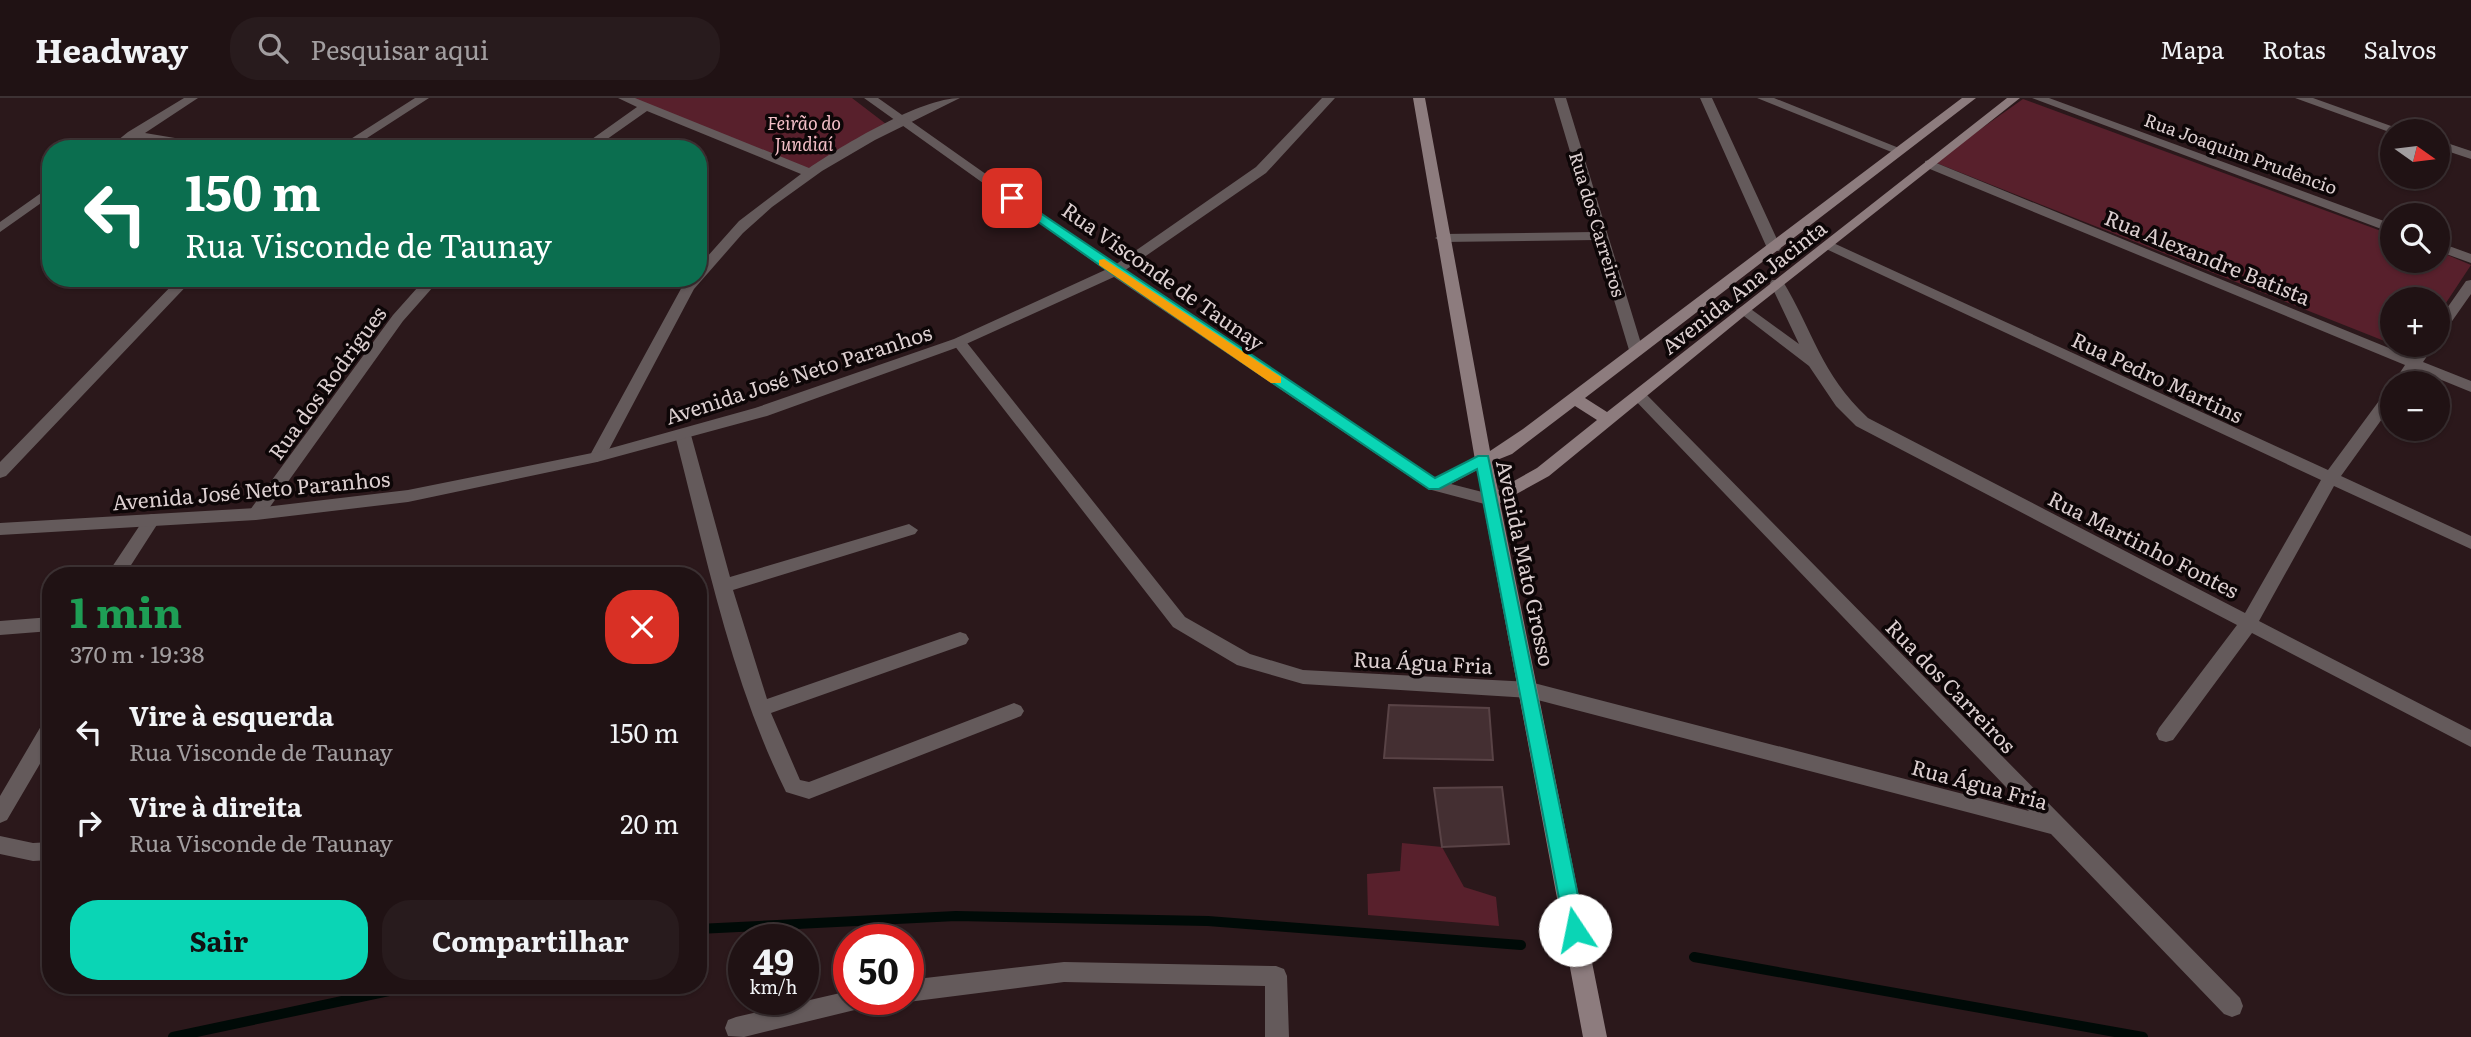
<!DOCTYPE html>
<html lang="pt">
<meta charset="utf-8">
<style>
:root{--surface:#201214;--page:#281b1d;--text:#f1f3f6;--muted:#a29ea0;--line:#3d3234;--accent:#0ad5b5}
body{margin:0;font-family:Literata,serif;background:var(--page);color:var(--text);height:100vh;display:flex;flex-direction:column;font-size:26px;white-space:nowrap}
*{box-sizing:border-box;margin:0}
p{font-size:23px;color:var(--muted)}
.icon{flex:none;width:38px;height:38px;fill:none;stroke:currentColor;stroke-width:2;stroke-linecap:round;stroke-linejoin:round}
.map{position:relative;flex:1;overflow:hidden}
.panel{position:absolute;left:42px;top:469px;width:665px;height:427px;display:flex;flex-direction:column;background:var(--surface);border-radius:28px;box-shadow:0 2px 5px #0004,0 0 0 2px var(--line)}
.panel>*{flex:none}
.hud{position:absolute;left:42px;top:42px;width:665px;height:147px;border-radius:28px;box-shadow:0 2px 5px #0004,0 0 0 2px var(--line);background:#0b6e4f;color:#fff;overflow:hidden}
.needle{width:46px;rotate:104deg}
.fabs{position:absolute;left:2380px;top:21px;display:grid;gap:14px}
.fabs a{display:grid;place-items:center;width:70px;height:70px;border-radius:50%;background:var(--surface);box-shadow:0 2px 5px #0004,0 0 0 2px var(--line);font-size:35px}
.speed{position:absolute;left:728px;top:826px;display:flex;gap:14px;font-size:35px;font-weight:700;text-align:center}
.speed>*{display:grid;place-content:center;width:91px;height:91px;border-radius:50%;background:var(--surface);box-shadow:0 2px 5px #0004,0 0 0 2px var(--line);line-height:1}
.speed small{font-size:18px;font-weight:400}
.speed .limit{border:10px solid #d22;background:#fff;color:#111}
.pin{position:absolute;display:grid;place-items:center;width:60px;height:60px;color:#fff;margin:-30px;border-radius:14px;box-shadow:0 4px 10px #0006}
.me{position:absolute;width:77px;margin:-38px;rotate:349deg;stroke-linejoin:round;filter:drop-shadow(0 0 5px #0008)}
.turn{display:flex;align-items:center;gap:24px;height:147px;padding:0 28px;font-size:32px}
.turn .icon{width:91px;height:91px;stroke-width:2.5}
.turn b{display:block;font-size:49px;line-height:60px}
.round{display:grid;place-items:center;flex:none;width:74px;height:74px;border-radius:28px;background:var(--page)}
.summary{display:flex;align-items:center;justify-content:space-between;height:119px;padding:0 28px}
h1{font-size:42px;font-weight:700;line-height:52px;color:#1e9e55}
.button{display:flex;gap:14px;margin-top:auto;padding:14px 28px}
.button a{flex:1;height:80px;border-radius:28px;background:var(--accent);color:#111;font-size:28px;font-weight:700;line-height:80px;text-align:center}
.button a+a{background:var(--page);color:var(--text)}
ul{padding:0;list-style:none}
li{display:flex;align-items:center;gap:21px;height:91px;padding:0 28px}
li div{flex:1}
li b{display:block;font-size:26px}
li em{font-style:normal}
header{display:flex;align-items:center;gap:42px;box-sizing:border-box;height:98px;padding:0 35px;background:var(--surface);border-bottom:2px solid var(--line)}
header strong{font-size:33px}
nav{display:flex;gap:38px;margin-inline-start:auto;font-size:24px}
.search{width:490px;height:63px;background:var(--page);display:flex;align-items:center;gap:18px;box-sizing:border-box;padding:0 24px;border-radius:28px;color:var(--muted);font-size:26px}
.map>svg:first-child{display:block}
.green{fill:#58202c}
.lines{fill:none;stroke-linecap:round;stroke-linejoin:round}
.stream{stroke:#000a07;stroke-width:10}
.building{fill:#442f32;stroke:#594346;stroke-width:2}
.minor{fill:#645a5b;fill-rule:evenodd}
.tertiary{fill:#645a5b;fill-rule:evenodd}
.secondary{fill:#8d7c7e;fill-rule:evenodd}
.route{fill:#0ad5b5;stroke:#068a76;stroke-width:2}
.slow{fill:#f59e0b}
.labels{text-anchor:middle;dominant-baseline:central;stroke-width:7;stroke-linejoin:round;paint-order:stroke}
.far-park-label{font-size:18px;font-style:italic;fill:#f3bfc7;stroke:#0d0607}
.far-street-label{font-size:18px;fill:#dccfd0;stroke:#0d0607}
.street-label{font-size:21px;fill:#dccfd0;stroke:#0d0607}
</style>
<header>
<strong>Headway</strong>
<div class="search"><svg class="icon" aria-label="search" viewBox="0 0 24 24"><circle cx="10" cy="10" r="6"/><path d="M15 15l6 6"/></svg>Pesquisar aqui</div>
<nav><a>Mapa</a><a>Rotas</a><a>Salvos</a></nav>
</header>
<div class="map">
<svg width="2471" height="939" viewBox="0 0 2471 939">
<rect width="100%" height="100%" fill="#2b181b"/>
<path class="green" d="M631 0H852L886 26 809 72Z
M2023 1 2392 137V163H2438V153L2471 167 2438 217V201H2392V246L1934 64Z
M1402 745 1442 749 1464 789 1496 799 1499 828 1368 817 1367 776 1400 773Z"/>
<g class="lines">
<path class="stream" d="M698 831 956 818 1208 823 1521 847
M1694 859 2143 939
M173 939 417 887"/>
</g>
<path class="building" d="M1389 607 1489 610 1493 662 1384 660Z
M1502 689 1509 746 1442 749 1434 690Z"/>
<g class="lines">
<path class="minor" d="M184 0H198L145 35 217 47 223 51H193L136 41 122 51H107L128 34Z
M415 0H429L350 51H335Z
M618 0H635L809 70C843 47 921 0 960 0L875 42 822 73 772 109 743 135 694 191 605 359 597 364 589 359 683 187 688 180H698V169L739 123 801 76 647 13 593 51H578L637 9Z
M1554 0H1566L1643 252 1641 255 1636 257 1629 252 1596 142 1442 144 1435 140 1442 136 1594 134Z
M1700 0H1712L1781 150 1779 153H1769L1767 150Z
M1757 0H1774L1904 52 1902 55H1894Z
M2032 0H2049L2392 126V135Z
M2295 0H2313L2405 33 2392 35Z
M2438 42 2471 53V61L2438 50Z
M1929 62 2411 259 2421 247H2435L2423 264 2471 283V294L2417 272 2408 285H2393L2405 267 1925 69V63Z
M51 88V98L0 134V124Z
M1829 143 2328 372 2387 292 2392 291V307L2341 378 2471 438V451L2334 388 2259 523 2471 632V649L2252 535 2173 642 2166 644 2159 642 2156 636 2159 630 2237 527 1856 328 1836 308 1809 268 1736 212 1743 208 1748 209 1799 246 1770 185 1772 182H1782C1814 234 1820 275 1868 320L2245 515 2321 382 1824 150 1822 147Z
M2438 144 2471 156V165L2438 153Z
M179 180H194L6 378 0 380V364Z
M426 180H441L403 223 262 420H250L248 416 250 412 393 217Z
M2471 182V196L2443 236 2438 237V223L2466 183Z
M959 239 964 241 1185 519 1250 556 1303 572 1530 584 2029 713 1631 298 1634 294H1644L2240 900 2243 908 2240 916 2232 919 2224 916 2051 736 1530 600 1303 586 1237 567 1173 529 954 247 952 244Z
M683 332 691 337 730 479 909 426 918 432 915 436 733 492 767 601 960 534 966 536 969 541 966 546 771 615 800 682 809 684 1014 605 1021 608 1024 613 1021 618 809 701 786 694C731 583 706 457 675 337Z
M152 416 160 422 124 478H106L146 418Z
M51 519V533L0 537V523Z
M51 621V647L7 722 0 725V698L44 623Z
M0 738 33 745 51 744V762L33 763 0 756Z
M1064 864 1276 868 1284 871 1287 878 1289 939H1265V888L1064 884 908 904 902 901H908V882Z
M849 893V901H870L867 909 744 939 728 938 725 930 728 922 736 919Z"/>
<path class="tertiary" d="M864 0H878L1115 167 1256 69 1322 0H1335L1266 75 1124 173 1435 380 1477 358H1489L1491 362 1489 366 1451 386 1498 398 1500 402 1498 406 1492 408 1428 391 1114 179 964 247 767 318 597 364 408 404 256 422 0 437V425L256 410 408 392 597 354 755 310 954 241 1105 172Z"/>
<path class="secondary" d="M1413 0H1425L1490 353 1523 331 1962 0H1976L1585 300 1607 314 2007 0H2020L1748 215 1549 378 1500 405 1607 939H1583L1475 362ZM1575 308 1597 322 1537 370 1498 392 1492 364 1512 356Z"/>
</g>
<path class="route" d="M1012 96 1435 380 1478 358H1488L1585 832 1582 839 1575 841 1568 839 1565 832 1477 371 1439 391H1429L1111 175 1007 102 1006 100Z"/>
<path class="slow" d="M1104 161 1281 279V285H1271L1099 167V162Z"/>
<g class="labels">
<g class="far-park-label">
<text x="804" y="24">Feirão do<tspan x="804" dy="21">Jundiaí</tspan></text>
</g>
<g class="far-street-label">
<text transform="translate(2241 55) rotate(20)">Rua Joaquim Prudêncio</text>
<text transform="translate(1598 126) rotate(73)">Rua dos Carreiros</text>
</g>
<g class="street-label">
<text transform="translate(2208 158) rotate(22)">Rua Alexandre Batista</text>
<text transform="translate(1164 177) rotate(35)">Rua Visconde de Taunay</text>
<text transform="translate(1743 188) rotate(-38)">Avenida Ana Jacinta</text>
<text transform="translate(798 275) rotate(-18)">Avenida José Neto Paranhos</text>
<text transform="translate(2158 278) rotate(25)">Rua Pedro Martins</text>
<text transform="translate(326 284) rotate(-54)">Rua dos Rodrigues</text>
<text transform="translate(251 391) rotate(-5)">Avenida José Neto Paranhos</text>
<text transform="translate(2144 445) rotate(27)">Rua Martinho Fontes</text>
<text transform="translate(1527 465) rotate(78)">Avenida Mato Grosso</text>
<text transform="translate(1423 563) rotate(3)">Rua Água Fria</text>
<text transform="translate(1952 587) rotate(46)">Rua dos Carreiros</text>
<text transform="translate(1980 685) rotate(15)">Rua Água Fria</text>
</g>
</g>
</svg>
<div class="fabs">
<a><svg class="needle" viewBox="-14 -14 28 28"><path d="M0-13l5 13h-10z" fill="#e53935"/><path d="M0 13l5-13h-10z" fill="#a29ea0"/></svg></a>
<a><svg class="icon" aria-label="search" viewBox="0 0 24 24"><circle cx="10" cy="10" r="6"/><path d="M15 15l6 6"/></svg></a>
<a>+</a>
<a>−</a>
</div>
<div class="speed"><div>49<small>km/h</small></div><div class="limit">50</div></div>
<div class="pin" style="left:1012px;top:100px;background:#d93025"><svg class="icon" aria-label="arrive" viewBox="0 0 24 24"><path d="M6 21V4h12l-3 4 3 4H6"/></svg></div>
<svg class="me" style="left:1575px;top:832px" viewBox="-20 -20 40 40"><circle r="19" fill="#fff"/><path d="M0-13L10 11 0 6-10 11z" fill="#0ad5b5"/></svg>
<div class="hud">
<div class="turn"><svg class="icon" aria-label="left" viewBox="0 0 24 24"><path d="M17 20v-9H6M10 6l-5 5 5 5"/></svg><div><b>150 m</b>Rua Visconde de Taunay</div></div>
</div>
<section class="panel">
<div class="summary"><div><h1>1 min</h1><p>370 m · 19:38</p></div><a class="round" style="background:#d93025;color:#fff"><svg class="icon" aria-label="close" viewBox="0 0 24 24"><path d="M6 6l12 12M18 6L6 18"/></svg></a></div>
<ul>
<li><svg class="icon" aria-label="left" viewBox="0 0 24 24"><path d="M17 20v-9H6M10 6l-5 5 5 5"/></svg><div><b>Vire à esquerda</b><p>Rua Visconde de Taunay</p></div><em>150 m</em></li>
<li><svg class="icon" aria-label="right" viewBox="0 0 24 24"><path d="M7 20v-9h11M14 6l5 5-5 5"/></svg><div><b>Vire à direita</b><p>Rua Visconde de Taunay</p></div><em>20 m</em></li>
</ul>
<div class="button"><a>Sair</a><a>Compartilhar</a></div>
</section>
</div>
